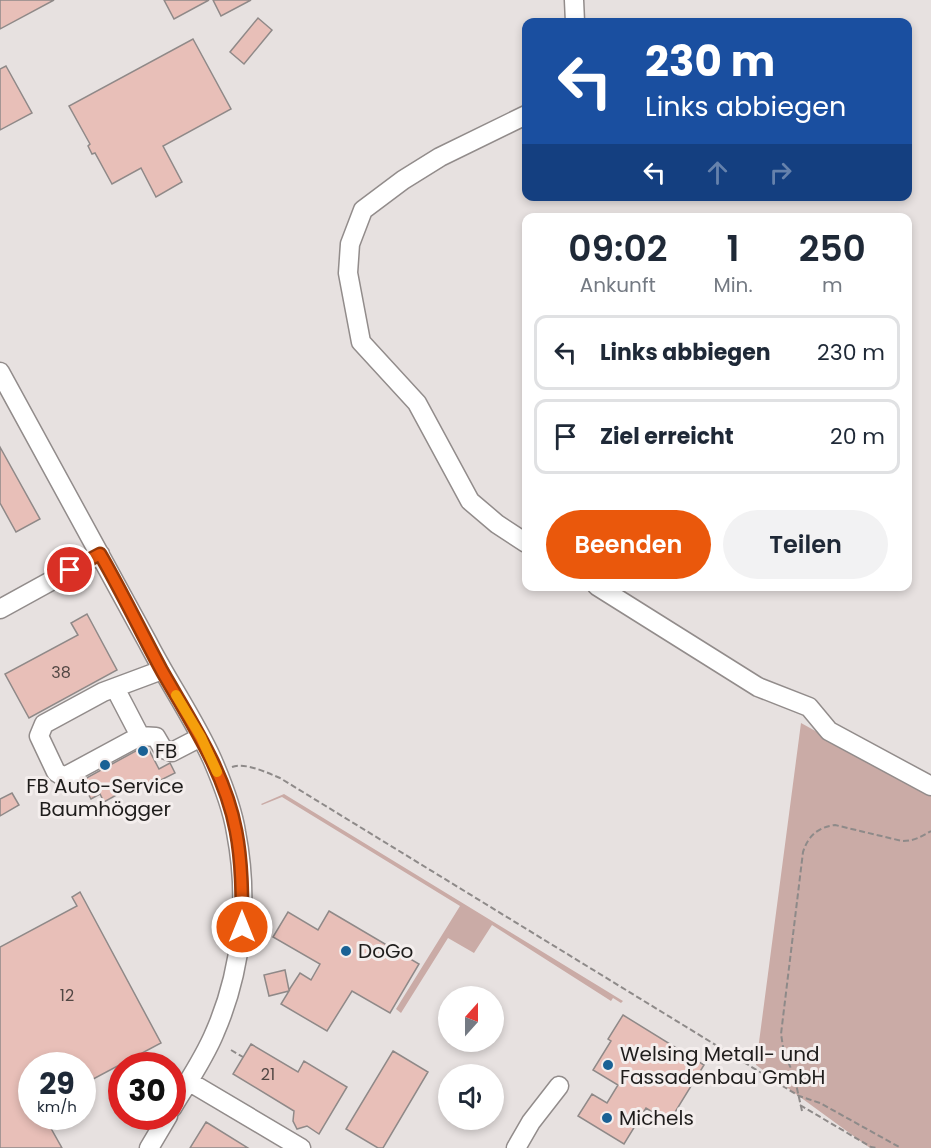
<!DOCTYPE html>
<html lang="de">
<meta charset="utf-8">
<style>
:root{--surface:#fff;--page:#f2f2f3;--text:#1f2937;--muted:#747a83;--line:#e0e1e3;--accent:#ea580c}
body{margin:0;font-family:Poppins,sans-serif;background:var(--page);color:var(--text);height:100vh;display:flex;flex-direction:column;font-size:22px;white-space:nowrap}
*{box-sizing:border-box;margin:0}
p{font-size:20px;color:var(--muted)}
.icon{flex:none;width:33px;height:33px;fill:none;stroke:currentColor;stroke-width:2;stroke-linecap:round;stroke-linejoin:round}
.map{position:relative;flex:1;overflow:hidden}
.sheet{position:absolute;left:522px;top:213px;width:390px;height:378px;display:flex;flex-direction:column;background:var(--surface);border-radius:12px;box-shadow:0 3px 9px #0003}
.sheet>*{flex:none}
.guide{position:absolute;left:522px;top:18px;width:390px;height:183px;border-radius:12px;box-shadow:0 3px 9px #0003;background:#1a4fa0;color:#fff;overflow:hidden}
.needle{width:39px;rotate:21deg}
.fabs{position:absolute;left:438px;top:986px;display:grid;gap:12px}
.fabs a{display:grid;place-items:center;width:66px;height:66px;border-radius:50%;background:var(--surface);box-shadow:0 3px 9px #0003;font-size:30px}
.speed{position:absolute;left:18px;top:1052px;display:flex;gap:12px;font-size:30px;font-weight:700;text-align:center}
.speed>*{display:grid;place-content:center;width:78px;height:78px;border-radius:50%;background:var(--surface);box-shadow:0 3px 9px #0003;line-height:1}
.speed small{font-size:15px;font-weight:400}
.speed .limit{border:9px solid #d22;background:#fff;color:#111}
.pin{position:absolute;display:grid;place-items:center;width:51px;height:51px;color:#fff;margin:-26px;border:3px solid #fff;border-radius:50%;box-shadow:0 2px 6px #0007}
.me{position:absolute;width:66px;margin:-33px;rotate:0deg;stroke-linejoin:round;filter:drop-shadow(0 0 4px #0008)}
.turn{display:flex;align-items:center;gap:21px;height:126px;padding:0 24px;font-size:27px}
.turn .icon{width:78px;height:78px;stroke-width:2.5}
.turn b{display:block;font-size:42px;line-height:51px}
.lanes{display:flex;align-items:center;height:57px;padding:0 24px;background:#0003;justify-content:center;gap:30px;direction:ltr}
.lanes .off{opacity:.35}
.eta{display:flex;justify-content:space-evenly;align-items:center;height:102px;text-align:center}
.eta b{font-size:36px;font-weight:600;line-height:42px}
.cta{display:flex;gap:12px;margin-top:auto;padding:12px 24px}
.cta a{flex:1;height:69px;border-radius:36px;background:var(--accent);color:#fff;font-size:24px;font-weight:600;line-height:69px;text-align:center}
.cta a+a{background:var(--page);color:var(--text)}
ul{padding:0;list-style:none}
li{display:flex;align-items:center;gap:18px;height:75px;margin:0 12px 9px;padding:0 12px;border:3px solid var(--line);border-radius:12px}
li div{flex:1}
li b{display:block;font-size:22px}
li em{font-style:normal}
.map>svg:first-child{display:block}
.green{fill:#caaba6}
.building{fill:#e8bfb8;stroke:#8f8988;stroke-width:1.5}
.lines{fill:none;stroke-linecap:round;stroke-linejoin:round}
.minor-casing{stroke:#928c8b;stroke-width:21}
.path{stroke:#8e8a89;stroke-width:2;stroke-dasharray:6 3;stroke-linecap:butt}
.minor{stroke:#fff;stroke-width:18}
.route-casing{stroke:#983908;stroke-width:15}
.route{stroke:#ea580c;stroke-width:10}
.slow{stroke:#f59e0b;stroke-width:10}
.poi-dot{fill:#1a6195;stroke:#f4eeed;stroke-width:2}
.labels{text-anchor:middle;dominant-baseline:central;stroke-width:6;stroke-linejoin:round;paint-order:stroke}
.number-label{font-size:16px;fill:#514643}
.poi-label{font-size:20px;fill:#1f1d1c;stroke:#f4eeed;text-anchor:start}
</style>
<div class="map">
<svg width="931" height="1148" viewBox="0 0 931 1148">
<rect width="100%" height="100%" fill="#e7e1e0"/>
<path class="green" d="M801 723 931 795V1148H870L756 1065Z
M284 794 623 1001 621 1003 613 998 611 1001 492 925 474 953 448 938 401 1013 396 1009 460 906 282 797 262 805 261 804Z"/>
<path class="building" d="M0 0H54L0 29Z
M164 0H209L174 19Z
M213 0H251L221 16Z
M258 18 272 30 244 64 230 52Z
M193 39 231 109 163 146 182 182 156 197 141 168 112 184 95 153 92 154 88 146 90 144 69 106Z
M6 66 32 113 0 130V69Z
M0 447 40 519 16 532 0 503Z
M87 614 117 670 29 718 5 674 78 635 71 623Z
M143 747 148 748 159 769 170 763 175 773 149 786 146 781 137 786 136 784 104 802 100 794 91 799 81 781Z
M12 793 19 805 0 816V799Z
M80 892 161 1043 82 1085V1065H32V1116H44L62 1148H0V947L77 906 72 897Z
M329 911 419 964 390 1013 352 991 327 1031 281 1004 289 991 269 996 264 975 285 970 289 990 300 973 311 980 320 964 273 937 288 912 318 930Z
M623 1015 704 1065 669 1122 646 1108 624 1144 578 1116 592 1094 607 1103 618 1085 593 1070 611 1041 608 1039Z
M251 1044 298 1072 304 1061 347 1087 319 1134 307 1126 297 1129 293 1121 294 1111 233 1074Z
M393 1051 428 1072 383 1148H378L346 1129Z
M206 1122 248 1148H190Z"/>
<g class="lines">
<defs>
<path id="minor" d="M574 0 575 22
M526 115 440 157 403 180 363 210 350 244 348 273 361 342 417 403 470 501 497 524 526 543
M0 372C49 462 99 552 148 643 168 682 194 719 212 759 222 782 232 807 236 832 249 899 242 970 215 1032 204 1059 187 1083 172 1108
M597 586 758 687 809 707 829 731 931 786
M0 609 100 554
M162 670 103 692 44 724 39 736 56 772 64 777 140 736 156 737 163 749 172 752 201 737
M115 688 140 736
M188 1081 301 1148
M149 1148 168 1116
M516 1148 531 1122 559 1086"/>
</defs>
<use href="#minor" class="minor-casing"/>
<path class="path" d="M232 767C245 762 268 773 280 778L799 1096 820 1103 901 1148
M231 1050 243 1057
M800 1105 871 1147 877 1148
M802 1111 794 1075 784 1053 781 1034 803 852C808 836 818 827 835 825L902 841C914 841 921 837 931 831"/>
<use href="#minor" class="minor"/>
</g>
<g class="lines">
<defs>
<path id="route" d="M70 570 100 554C122 592 141 632 162 671 191 722 225 772 236 831 242 862 242 895 242 927"/>
</defs>
<use href="#route" class="route-casing"/>
<use href="#route" class="route"/>
<path class="slow" d="M176 695 201 737 217 772"/>
</g>
<g class="poi-dot">
<circle cx="143" cy="751" r="6"/>
<circle cx="105" cy="765" r="6"/>
<circle cx="346" cy="951" r="6"/>
<circle cx="608" cy="1065" r="6"/>
<circle cx="607" cy="1118" r="6"/>
</g>
<g class="labels">
<g class="number-label">
<text x="61" y="672">38</text>
<text x="67" y="995">12</text>
<text x="268" y="1074">21</text>
</g>
<g class="poi-label">
<text x="155" y="751">FB</text>
<text x="105" y="786" text-anchor="middle">FB Auto-Service<tspan x="105" dy="23">Baumhögger</tspan></text>
<text x="358" y="951">DoGo</text>
<text x="620" y="1054">Welsing Metall- und<tspan x="620" dy="23">Fassadenbau GmbH</tspan></text>
<text x="619" y="1118">Michels</text>
</g>
</g>
</svg>
<div class="fabs">
<a><svg class="needle" viewBox="-14 -14 28 28"><path d="M0-13l5 13h-10z" fill="#e53935"/><path d="M0 13l5-13h-10z" fill="#747a83"/></svg></a>
<a><svg class="icon" aria-label="sound" viewBox="0 0 24 24"><path d="M4 9h4l5-4v14l-5-4H4zM17 9q2 3 0 6"/></svg></a>
</div>
<div class="speed"><div>29<small>km/h</small></div><div class="limit">30</div></div>
<div class="pin" style="left:70px;top:570px;background:#d93025"><svg class="icon" aria-label="arrive" viewBox="0 0 24 24"><path d="M6 21V4h12l-3 4 3 4H6"/></svg></div>
<svg class="me" style="left:242px;top:927px" viewBox="-20 -20 40 40"><circle r="17" fill="#ea580c" stroke="#fff" stroke-width="3"/><path d="M0-11L8 9 0 5-8 9z" fill="#fff"/></svg>
<div class="guide">
<div class="turn"><svg class="icon" aria-label="left" viewBox="0 0 24 24"><path d="M17 20v-9H6M10 6l-5 5 5 5"/></svg><div><b>230 m</b>Links abbiegen</div></div>
<div class="lanes"><svg class="icon" aria-label="left" viewBox="0 0 24 24"><path d="M17 20v-9H6M10 6l-5 5 5 5"/></svg><svg class="icon off" aria-label="ahead" viewBox="0 0 24 24"><path d="M12 20V5M6 11l6-6 6 6"/></svg><svg class="icon off" aria-label="right" viewBox="0 0 24 24"><path d="M7 20v-9h11M14 6l5 5-5 5"/></svg></div>
</div>
<section class="sheet">
<div class="eta">
<div><b>09:02</b><p>Ankunft</p></div>
<div><b>1</b><p>Min.</p></div>
<div><b>250</b><p>m</p></div>
</div>
<ul>
<li><svg class="icon" aria-label="left" viewBox="0 0 24 24"><path d="M17 20v-9H6M10 6l-5 5 5 5"/></svg><div><b>Links abbiegen</b></div><em>230 m</em></li>
<li><svg class="icon" aria-label="arrive" viewBox="0 0 24 24"><path d="M6 21V4h12l-3 4 3 4H6"/></svg><div><b>Ziel erreicht</b></div><em>20 m</em></li>
</ul>
<div class="cta"><a>Beenden</a><a>Teilen</a></div>
</section>
</div>
